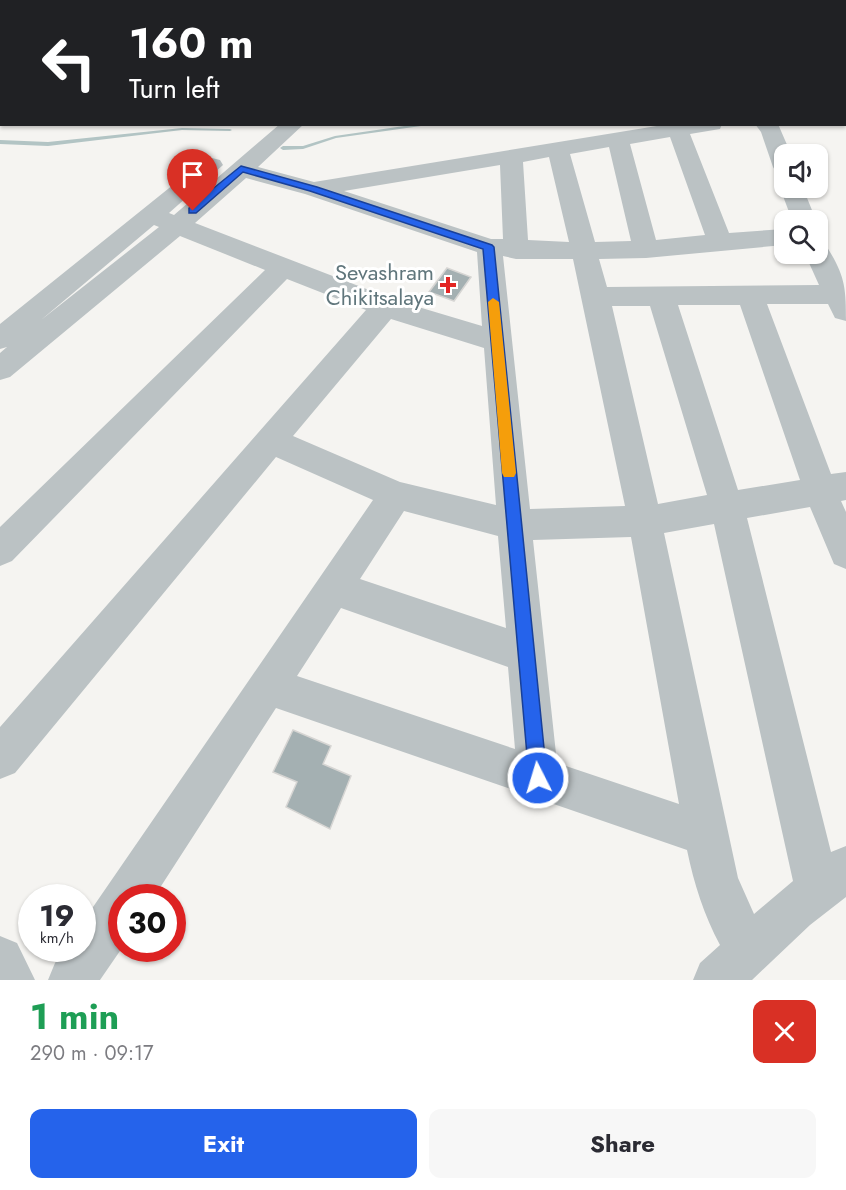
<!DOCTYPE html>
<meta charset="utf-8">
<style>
:root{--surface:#fff;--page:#f7f7f7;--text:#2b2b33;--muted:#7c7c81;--accent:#2563eb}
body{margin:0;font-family:Jost,sans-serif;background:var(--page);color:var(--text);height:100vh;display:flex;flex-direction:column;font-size:22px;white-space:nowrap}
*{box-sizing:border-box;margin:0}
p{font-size:20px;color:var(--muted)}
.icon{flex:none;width:33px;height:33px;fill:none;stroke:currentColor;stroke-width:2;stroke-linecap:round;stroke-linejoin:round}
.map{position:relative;height:980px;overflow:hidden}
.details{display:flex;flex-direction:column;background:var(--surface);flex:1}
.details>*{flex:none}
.guide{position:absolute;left:0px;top:0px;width:846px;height:126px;box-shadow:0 2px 4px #0004;background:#202124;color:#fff;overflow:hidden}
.fabs{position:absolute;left:774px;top:144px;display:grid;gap:12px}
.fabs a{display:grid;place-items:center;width:54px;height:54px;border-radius:12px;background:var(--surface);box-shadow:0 2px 4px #0004;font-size:30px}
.speed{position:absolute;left:18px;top:884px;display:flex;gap:12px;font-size:30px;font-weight:700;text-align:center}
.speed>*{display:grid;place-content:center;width:78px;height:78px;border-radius:50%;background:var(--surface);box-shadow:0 2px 4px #0004;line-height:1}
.speed small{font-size:15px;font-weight:400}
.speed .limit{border:9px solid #d22;background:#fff;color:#111}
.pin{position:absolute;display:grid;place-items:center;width:51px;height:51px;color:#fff;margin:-62px -26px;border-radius:50% 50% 50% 0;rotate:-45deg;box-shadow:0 0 6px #0007}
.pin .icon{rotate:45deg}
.me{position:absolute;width:66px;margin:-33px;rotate:355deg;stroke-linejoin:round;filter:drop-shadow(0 0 4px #0008)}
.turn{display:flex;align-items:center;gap:21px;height:126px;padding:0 30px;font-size:27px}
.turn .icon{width:78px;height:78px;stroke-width:2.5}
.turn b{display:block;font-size:42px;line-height:51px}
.round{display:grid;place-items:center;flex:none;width:63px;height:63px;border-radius:12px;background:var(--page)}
.head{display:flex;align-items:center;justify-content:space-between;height:102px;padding:0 30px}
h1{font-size:36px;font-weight:700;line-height:45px;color:#1e9e55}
.action{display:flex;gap:12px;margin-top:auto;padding:12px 30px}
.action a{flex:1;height:69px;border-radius:12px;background:var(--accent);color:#fff;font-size:24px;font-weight:700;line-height:69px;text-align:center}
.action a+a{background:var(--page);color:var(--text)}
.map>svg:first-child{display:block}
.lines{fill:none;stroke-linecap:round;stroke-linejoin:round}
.stream{fill:#b2c4c4;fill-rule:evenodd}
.building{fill:#a4b0b2;stroke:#d6d5d3;stroke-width:1.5}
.major-casing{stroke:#afb6b8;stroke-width:3}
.minor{fill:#bbc2c4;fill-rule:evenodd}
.major{fill:#fff;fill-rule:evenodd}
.route{fill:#2563eb;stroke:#184099;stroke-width:1.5}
.slow{fill:#f59e0b}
.poi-dot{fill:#e22523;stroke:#fff;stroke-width:2}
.labels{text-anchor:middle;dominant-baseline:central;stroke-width:6;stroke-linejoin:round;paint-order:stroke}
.poi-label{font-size:22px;fill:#60767c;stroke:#fff;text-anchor:end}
</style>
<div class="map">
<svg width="846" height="980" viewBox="0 0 846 980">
<rect width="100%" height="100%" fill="#f5f4f1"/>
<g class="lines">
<path class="stream" d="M67 0H71L70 2H66Z
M0 105H2V109H0Z
M418 124H435L336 138 303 149 283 150 280 148 283 146H303L335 136Z
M182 128 230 129 232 130 230 131 182 130 48 146 0 144V140L48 142Z"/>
</g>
<path class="building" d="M447 268 471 277 454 301 429 292Z
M293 730 331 746 323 764 351 776 330 829 286 807 297 782 273 772Z"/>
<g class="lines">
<defs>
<path id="major" d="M575 0H598L600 2H576Z
M631 0H655L657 2H632Z
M844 38H846V50H844Z"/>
</defs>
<use href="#major" class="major-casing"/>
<path class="minor" d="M402 0H420L401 2Z
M719 0H737L717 2Z
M0 18H2V30H0Z
M844 86H846V98H844Z
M280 124H304L258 167 314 182 669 124H722L720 129 690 134 729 233 784 229V245L646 258 599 259 607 287 819 285 805 254H818V244L827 247C845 276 846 287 846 321L835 318 828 304H767L831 474 846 472V500L841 501 846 512V569L834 564 810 507 747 518 831 852 846 846V897L810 925 752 980H693L700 963 720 945C704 915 694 884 687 850L276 708 154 897H122V948L100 980H48L55 963 65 948H82V923L373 500 276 457 15 773 0 779V727L366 310 287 279 12 561 0 566V527L265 270 180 236 10 377 0 380V353L7 347 0 349V324L204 160 212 158 220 160 223 165 169 213 174 215ZM670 137 705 235 656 240 630 144ZM609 147 631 241 595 242 570 154ZM549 157 569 242 528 240 523 162ZM500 165 503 239H491L344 191ZM246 178 305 194 477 252 482 326 395 300 195 223ZM154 225 159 227 41 320ZM503 256 516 259H573L625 506 530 509ZM678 305H740L800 480 738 490ZM612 306H650L707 495 658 504ZM391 319 484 348 496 505 400 482 293 436ZM404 511 498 536 506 628 360 579ZM714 524 793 881 754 914 738 878 664 533ZM631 537 679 804 557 763 533 540ZM341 608 508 667 515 749 297 676Z
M755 124H778L791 154H784V174L776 172 773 167 761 132Z
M784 183V188H803L816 220H792L780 188Z
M0 936 17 943 35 980H0Z"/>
<use href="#major" class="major"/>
</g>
<path class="route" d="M241 166 317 187 492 245 494 247 547 778 544 784 538 787 532 784 529 778 483 249 310 191 243 172 196 213H189V208Z"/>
<path class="slow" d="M493 298 499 302 516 473 514 477H504L502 473 488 302Z"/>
<path class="poi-dot" d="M445 276h6v6h6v6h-6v6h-6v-6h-6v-6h6z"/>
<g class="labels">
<g class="poi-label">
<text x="434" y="272">Sevashram<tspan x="434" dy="25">Chikitsalaya</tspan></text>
</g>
</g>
</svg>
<div class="fabs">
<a><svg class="icon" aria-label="sound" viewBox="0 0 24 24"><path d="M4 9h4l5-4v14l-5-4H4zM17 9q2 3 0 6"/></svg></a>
<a><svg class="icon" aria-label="search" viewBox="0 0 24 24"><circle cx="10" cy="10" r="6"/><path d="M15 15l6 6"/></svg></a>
</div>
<div class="speed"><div>19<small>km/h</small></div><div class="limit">30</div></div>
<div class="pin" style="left:193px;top:211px;background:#d93025"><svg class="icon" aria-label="arrive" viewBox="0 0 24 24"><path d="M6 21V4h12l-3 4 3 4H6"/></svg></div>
<svg class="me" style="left:538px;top:778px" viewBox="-20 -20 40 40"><circle r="17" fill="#2563eb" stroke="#fff" stroke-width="3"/><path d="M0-11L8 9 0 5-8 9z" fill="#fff"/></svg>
<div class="guide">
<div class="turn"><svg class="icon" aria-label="left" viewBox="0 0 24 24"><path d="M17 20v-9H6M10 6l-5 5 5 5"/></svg><div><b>160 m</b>Turn left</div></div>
</div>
</div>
<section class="details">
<div class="head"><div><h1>1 min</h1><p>290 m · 09:17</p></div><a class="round" style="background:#d93025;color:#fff"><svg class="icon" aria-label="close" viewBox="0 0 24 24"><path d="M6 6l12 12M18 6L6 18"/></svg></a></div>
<div class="action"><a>Exit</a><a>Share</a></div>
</section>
